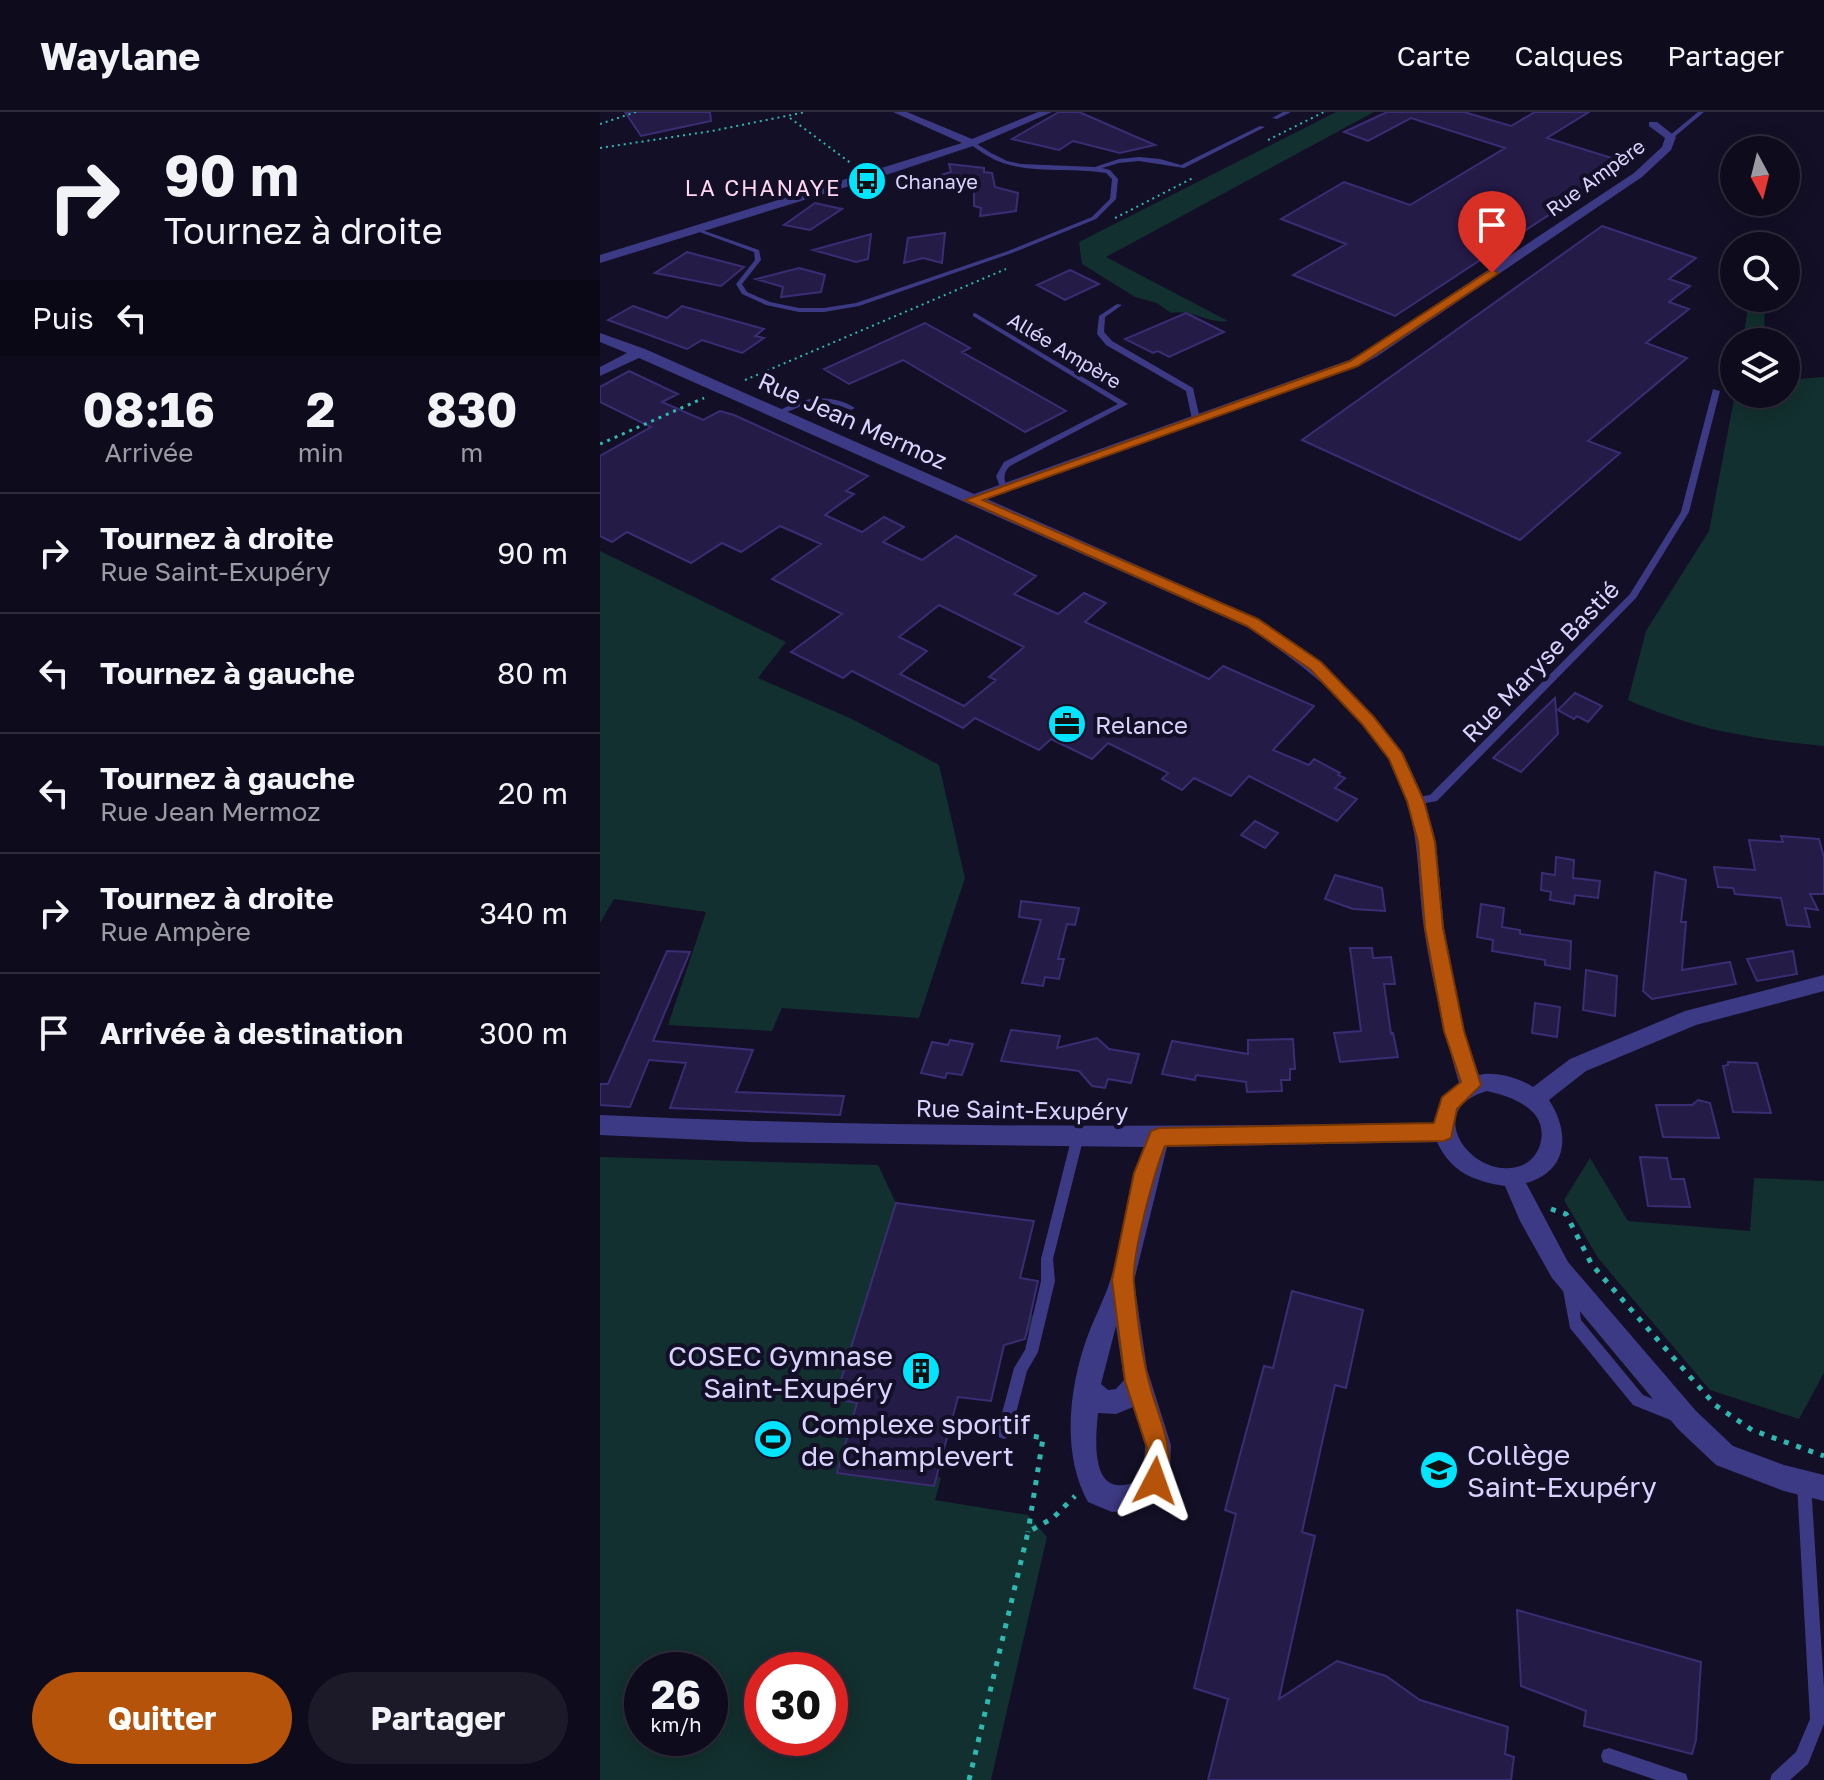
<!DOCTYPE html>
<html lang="fr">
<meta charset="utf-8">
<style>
:root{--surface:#0e0b1c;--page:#1c1929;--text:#f1f3f6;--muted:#9b9ba3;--line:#2e2b3b;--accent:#b45309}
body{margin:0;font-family:"Golos Text",sans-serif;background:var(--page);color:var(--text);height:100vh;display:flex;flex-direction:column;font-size:30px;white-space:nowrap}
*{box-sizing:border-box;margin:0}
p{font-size:26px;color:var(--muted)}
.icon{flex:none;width:44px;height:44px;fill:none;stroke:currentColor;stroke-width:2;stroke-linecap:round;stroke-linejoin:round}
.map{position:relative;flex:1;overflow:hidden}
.sheet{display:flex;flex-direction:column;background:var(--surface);width:600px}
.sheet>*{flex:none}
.top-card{background:#0e0b1c;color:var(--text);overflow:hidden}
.needle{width:52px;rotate:173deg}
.buttons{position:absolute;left:1120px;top:24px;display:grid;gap:16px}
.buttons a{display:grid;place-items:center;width:80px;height:80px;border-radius:50%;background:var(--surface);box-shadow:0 4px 20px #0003,0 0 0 2px var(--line);font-size:40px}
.speed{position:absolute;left:24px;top:1540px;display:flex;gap:16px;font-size:40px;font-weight:700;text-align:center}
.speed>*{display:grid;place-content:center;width:104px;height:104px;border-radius:50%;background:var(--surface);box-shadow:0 4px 20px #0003,0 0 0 2px var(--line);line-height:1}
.speed small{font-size:20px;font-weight:400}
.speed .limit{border:12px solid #d22;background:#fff;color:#111}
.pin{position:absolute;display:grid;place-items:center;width:68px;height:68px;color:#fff;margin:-82px -34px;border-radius:50% 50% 50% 0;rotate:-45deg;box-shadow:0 0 8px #0007}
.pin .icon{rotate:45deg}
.me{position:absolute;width:88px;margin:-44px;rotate:4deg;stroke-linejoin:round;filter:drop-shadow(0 0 6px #0008)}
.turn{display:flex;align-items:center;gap:28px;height:168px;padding:0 32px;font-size:36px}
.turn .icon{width:104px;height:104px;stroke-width:2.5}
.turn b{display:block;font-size:56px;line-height:68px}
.then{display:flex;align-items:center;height:76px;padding:0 32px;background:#0003;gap:16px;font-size:30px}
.eta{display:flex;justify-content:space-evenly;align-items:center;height:136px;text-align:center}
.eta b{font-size:48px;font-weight:700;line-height:56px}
.primary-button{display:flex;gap:16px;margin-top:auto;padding:16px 32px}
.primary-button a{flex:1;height:92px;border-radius:48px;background:var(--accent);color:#fff;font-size:32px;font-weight:700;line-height:92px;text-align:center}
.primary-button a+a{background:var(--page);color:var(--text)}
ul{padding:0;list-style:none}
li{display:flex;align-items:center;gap:24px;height:120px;padding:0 32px;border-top:2px solid var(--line)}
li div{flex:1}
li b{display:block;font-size:30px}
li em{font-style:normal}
header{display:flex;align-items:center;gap:48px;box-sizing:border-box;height:112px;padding:0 40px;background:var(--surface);border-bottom:2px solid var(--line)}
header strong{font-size:38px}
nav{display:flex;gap:44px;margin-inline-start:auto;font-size:28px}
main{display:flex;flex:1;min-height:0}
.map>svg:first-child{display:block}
.green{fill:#12302f;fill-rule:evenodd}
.building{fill:#241b47;stroke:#3b2d73;stroke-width:2;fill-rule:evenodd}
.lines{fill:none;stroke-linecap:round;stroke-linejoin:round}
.path-far2{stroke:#2fb8b0;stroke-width:2;stroke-dasharray:2 4;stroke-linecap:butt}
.path-far1{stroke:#2fb8b0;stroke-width:3;stroke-dasharray:3 5;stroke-linecap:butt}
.path{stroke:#2fb8b0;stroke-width:5;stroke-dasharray:5 8;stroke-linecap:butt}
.lane{fill:#3d3a85;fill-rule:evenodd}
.street{fill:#3d3a85;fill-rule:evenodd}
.route{fill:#b45309;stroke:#753606;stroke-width:2}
.labels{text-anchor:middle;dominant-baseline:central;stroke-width:8;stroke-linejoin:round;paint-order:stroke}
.far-street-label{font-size:20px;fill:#d9d4ff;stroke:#130f26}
.far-poi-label{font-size:20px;fill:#d9d4ff;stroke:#130f26;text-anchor:start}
.far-neighbourhood-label{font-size:22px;letter-spacing:2px;fill:#ffd6f0;stroke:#130f26}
.street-label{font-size:24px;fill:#d9d4ff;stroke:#130f26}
.poi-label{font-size:24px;fill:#d9d4ff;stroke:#130f26;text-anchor:start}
.near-poi-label{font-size:28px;fill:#d9d4ff;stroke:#130f26;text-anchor:start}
</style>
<header>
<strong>Waylane</strong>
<nav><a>Carte</a><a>Calques</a><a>Partager</a></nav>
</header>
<main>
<section class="sheet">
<div class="top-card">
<div class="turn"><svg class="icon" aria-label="right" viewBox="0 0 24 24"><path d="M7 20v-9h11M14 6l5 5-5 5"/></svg><div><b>90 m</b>Tournez à droite</div></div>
<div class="then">Puis<svg class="icon" aria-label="left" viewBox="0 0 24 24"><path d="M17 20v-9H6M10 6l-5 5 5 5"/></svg></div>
</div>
<div class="eta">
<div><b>08:16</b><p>Arrivée</p></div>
<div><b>2</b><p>min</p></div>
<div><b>830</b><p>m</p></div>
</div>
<ul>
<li><svg class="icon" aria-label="right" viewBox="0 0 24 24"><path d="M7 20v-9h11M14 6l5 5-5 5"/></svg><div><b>Tournez à droite</b><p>Rue Saint-Exupéry</p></div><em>90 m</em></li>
<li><svg class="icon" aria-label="left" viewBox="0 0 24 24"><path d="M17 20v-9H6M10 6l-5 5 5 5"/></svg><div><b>Tournez à gauche</b></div><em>80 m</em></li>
<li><svg class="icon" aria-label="left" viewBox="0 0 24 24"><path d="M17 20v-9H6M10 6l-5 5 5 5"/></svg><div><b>Tournez à gauche</b><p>Rue Jean Mermoz</p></div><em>20 m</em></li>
<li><svg class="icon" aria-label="right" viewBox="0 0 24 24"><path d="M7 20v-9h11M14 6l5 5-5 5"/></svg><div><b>Tournez à droite</b><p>Rue Ampère</p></div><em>340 m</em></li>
<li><svg class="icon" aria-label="arrive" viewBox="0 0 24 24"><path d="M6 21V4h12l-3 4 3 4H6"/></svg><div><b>Arrivée à destination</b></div><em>300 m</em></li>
</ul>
<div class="primary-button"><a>Quitter</a><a>Partager</a></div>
</section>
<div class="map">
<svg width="1224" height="1668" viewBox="0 0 1224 1668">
<rect width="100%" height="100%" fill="#130f26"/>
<path class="green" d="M736 0H774L506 145 628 209C608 212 592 197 571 201L557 191 535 185 482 152 479 130Z
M1149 186H1164L1165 230H1143Z
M1224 265V634C1148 626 1099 619 1028 588L1046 519 1109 419 1135 282H1186V268Z
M0 439 186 530 158 566 252 607 339 653 365 766 319 906 182 896 172 919 68 913 106 800 14 787 0 811Z
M0 1045 278 1053 296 1091 434 1109 421 1166 438 1169 430 1202 436 1204C429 1222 425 1231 405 1233L391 1289 358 1285 337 1364 341 1366 335 1388 428 1403 447 1425 391 1668H0ZM42 1558H110V1626H42ZM162 1558H230V1626H162Z
M990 1046 1028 1109 1150 1119 1154 1066 1224 1069V1261L1199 1307 1110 1278 998 1146 964 1088Z"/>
<path class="building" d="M25 0H110L111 9 41 24Z
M459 0H479L555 33 520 41 473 29 459 38 412 27Z
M787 0H864L911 14 935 0H989L947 26 1028 51 795 204 693 163 746 132 681 107 744 70 810 93 905 36 811 6 768 29 744 20Z
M349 52 384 56V60L392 61 395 75 418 81 416 99 380 104 381 96 374 94V79L323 68 351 60Z
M215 91 242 97 210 118 184 113Z
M1002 114 1096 146 1069 167 1090 174 1069 190 1089 197 1046 231 1087 246 988 329 1020 341 920 428 702 328Z
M345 121 342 151 323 146 304 151 308 126Z
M271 122 268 147 256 150 213 138Z
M87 140 98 143 144 155 121 174 55 161Z
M199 156 225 163 221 180 181 185 183 175 156 167Z
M470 158 499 172 465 188 437 173Z
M33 194 67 206 82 194 164 217 155 224 164 226 142 241 102 228 87 237 8 208Z
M586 201 624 220 569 245 558 239 553 241 525 227Z
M325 211 370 236 362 240 466 299 425 320 303 248 249 272 224 257Z
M29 259 78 282 62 290 103 308 120 299 134 303 268 364 246 379 254 382 225 403 262 420 284 405 304 415 283 430 322 448 356 424 436 464 414 482 458 502 484 481 506 491 485 510 609 567 623 554 714 594 673 638 709 653 714 647 740 661 738 663 745 666 735 676 757 687 737 709 649 664 631 684 594 666 582 678 562 667 568 661 508 631 492 647 451 627 439 638 375 606 363 616 252 559 243 566 191 540 242 502 172 467 221 432 180 414 141 440 122 431 91 451 27 420 12 430 0 424V344L51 315 0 290V275ZM339 493 424 535 389 565 396 568 364 594 300 562 327 539 299 525Z
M975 581 1002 594 988 610 977 604 974 607 958 598Z
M955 586 958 622 921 660 893 646Z
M655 709 678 721 665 736 641 723Z
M1181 724 1219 727 1224 746V782H1210L1218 798 1205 796 1210 815 1187 813 1181 786 1135 782 1133 776 1118 775 1114 755 1155 758 1149 728 1183 730Z
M956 745 974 748 973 766 1000 769 998 786 975 783 974 792 950 788 951 780 941 778 942 761 955 763Z
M1055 760 1086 768 1081 810H1086L1082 858 1130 850 1136 872 1052 887 1043 879Z
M735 763 782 776 785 799 753 797 725 787Z
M421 789 479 796 475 813 467 812 458 847H464L459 867 445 865 443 874 422 871 441 808 419 805Z
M881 792 904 796 902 815 920 818V822L971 829 970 857 945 853V848L892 839 893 828 877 825Z
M750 836H772L773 846 791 845 795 872H784L791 922 793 921 798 945 740 950 734 921 761 919Z
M67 839 90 840 53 929 153 938 136 980 244 984 240 1003 70 996 86 951 49 948 30 995 0 993V972H8Z
M1193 839 1197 862 1157 869 1147 847Z
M986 858 1017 864 1015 904 983 898Z
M935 891 960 895 957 925 932 921Z
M411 918 460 924 457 936 497 926 509 937 539 942 531 971 508 967 505 976 492 974 479 959 401 949Z
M693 927 695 957H690V968H681L682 979 647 980 646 970 596 963 595 968 562 962 572 929 648 942V928Z
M350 928 373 932 362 963 347 961 345 966 321 961 332 930 348 933Z
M1128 950 1157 951 1171 1001 1133 1000 1123 954 1128 953Z
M1098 988 1110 991 1119 1026 1063 1025 1056 993H1092Z
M1040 1045 1067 1046 1071 1067H1084L1090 1095 1048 1094Z
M296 1091 434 1109 420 1166 438 1169 425 1227 404 1233 391 1289 358 1285 334 1374 237 1361 257 1291 235 1287Z
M692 1179 763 1198 746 1276 735 1273 702 1420 715 1424 679 1587 737 1549 786 1564 820 1588 908 1615 905 1642 914 1645 911 1668H608L628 1587 594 1576 636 1402 625 1398 664 1254 673 1256Z
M917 1498 1101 1550 1096 1628 1092 1642 984 1614 986 1599 921 1574Z"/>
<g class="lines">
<path class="path-far2" d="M190 6 252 52
M0 12 36 0
M668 28 724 0
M0 36 112 19 206 0
M298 70 321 79
M515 106 593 66
M145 268 406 157"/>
<path class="path-far1" d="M0 332 104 286"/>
<path class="path" d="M951 1097 966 1102 992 1153 1115 1293 1152 1318 1224 1344
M421 1322 443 1326 428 1420
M369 1668 428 1420 453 1406 475 1384"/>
<path class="lane" d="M683 0H691L677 7 672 6Z
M1098 0H1104L1073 26H1069V24Z
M660 14 665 15 584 56 539 49 519 51 502 56 510 58 518 67 516 87 496 107 412 141 259 194 224 200H199L166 193 142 182 136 172 155 148 154 140 94 118 99 117 159 138 161 148 142 172 147 180 170 190 199 196H224L256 191 408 139 492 105 510 87 512 67 506 61C472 55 436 62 403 51 391 47 381 40 370 32V30H374L391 41 407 49 421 52 495 55 519 47 539 45 560 47 581 53Z
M517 192 522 193 505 205 504 220 512 229 593 276 600 307 599 309 592 307 586 279 506 233 497 222 499 204Z
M375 201 528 292 410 354C403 361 403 367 408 376L404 378H401L396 364 404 350 518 292 373 204V202Z
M1113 277 1120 279 1089 400 1036 486 837 689 816 693 812 692 811 689 812 686 830 683 1030 482 1081 400Z
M214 286C229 286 243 288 255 296L251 298C238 293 226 289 212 291 199 293 185 304 174 301L194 291Z
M478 1019 482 1020 484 1024 453 1147 455 1169 438 1240 427 1259 411 1320 409 1325 404 1327 399 1325 397 1320 414 1256 425 1238 441 1169V1147L472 1024 474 1020Z
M970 1172 975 1174 977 1178 981 1208 1043 1283 1078 1297 1080 1302 1078 1307 1073 1309 1033 1293 970 1216 963 1178 965 1174Z
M1204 1365 1209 1367 1211 1372 1224 1576V1612L1208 1652 1190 1668H1170L1172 1662 1196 1640 1210 1607 1197 1372 1199 1367Z
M1009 1636 1080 1660 1086 1662 1088 1668H1056L1009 1652 1003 1650 1001 1644 1003 1638Z"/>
<path class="street" d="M293 0H307L372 27 438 0H452L376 33 292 61 0 151V143L362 31Z
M1049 10H1057L1076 25 1071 38 1042 65 776 245 759 254 387 387 659 507 721 550 774 604 803 641 825 689 836 730 844 816 864 919 879 963C895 959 919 966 933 975L970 947 1085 899 1224 863V879L1096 913 986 959 949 988C970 1020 969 1059 926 1071L968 1150 1096 1299 1133 1334 1184 1353 1224 1363V1389L1184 1379 1116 1353 1078 1317 952 1166 920 1109 905 1074C873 1069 851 1060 837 1030L567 1035 534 1169 547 1257 571 1333 570 1360 560 1383 533 1398 512 1400 488 1390C461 1342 469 1274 488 1223 495 1204 505 1186 511 1166 523 1122 528 1077 544 1035L149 1030 0 1023V1003C278 1016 556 1015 833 1011L844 984 859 971C844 920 832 869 824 817 816 759 821 698 788 646 754 591 700 551 647 515L39 246 0 264V255L27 241 0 230V221L45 237 374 382 749 248 766 239 1034 61 1062 35 1065 26 1049 14ZM887 979C913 985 950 998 940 1033 938 1040 932 1048 925 1052 878 1075 817 999 887 979ZM516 1214 524 1268 516 1277 508 1278 501 1272ZM533 1295 545 1333 544 1360C539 1368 533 1372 524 1373 490 1378 496 1323 498 1301L516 1302Z"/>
</g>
<path class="route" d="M892 157 898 161 896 163 758 254 383 388 658 507 721 550 773 604 802 641 824 689 835 730 843 816 864 919 881 973 857 997 851 1026 844 1029 565 1034C554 1061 531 1145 534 1172 537 1204 541 1240 549 1270 558 1307 579 1339 563 1378L555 1381 546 1378 543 1369 547 1336 525 1269 512 1168 534 1061 551 1019 559 1016 834 1011 842 985 861 970 844 919 825 816 818 730 807 689 789 647 762 612 710 557 647 514 365 388 750 249Z"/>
<defs>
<symbol id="bus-disc" viewBox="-11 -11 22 22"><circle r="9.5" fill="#00e5ff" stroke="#130f26"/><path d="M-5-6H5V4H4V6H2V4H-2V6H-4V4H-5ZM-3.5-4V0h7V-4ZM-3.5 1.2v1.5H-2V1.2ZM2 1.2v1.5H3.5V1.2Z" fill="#111"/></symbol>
<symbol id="office-disc" viewBox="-11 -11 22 22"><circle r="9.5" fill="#00e5ff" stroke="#130f26"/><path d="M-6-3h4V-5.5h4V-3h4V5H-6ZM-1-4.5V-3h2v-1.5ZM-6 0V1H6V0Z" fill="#111"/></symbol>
<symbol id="building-disc" viewBox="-11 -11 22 22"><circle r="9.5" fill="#00e5ff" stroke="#130f26"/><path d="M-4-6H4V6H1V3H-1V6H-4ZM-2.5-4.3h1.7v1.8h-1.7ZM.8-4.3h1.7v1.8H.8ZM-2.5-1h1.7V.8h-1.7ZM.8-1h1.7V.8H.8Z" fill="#111"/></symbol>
<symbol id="stadium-disc" viewBox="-11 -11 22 22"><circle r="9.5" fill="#00e5ff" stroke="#130f26"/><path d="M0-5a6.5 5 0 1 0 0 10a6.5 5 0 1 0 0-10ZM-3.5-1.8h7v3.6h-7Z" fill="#111"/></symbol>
<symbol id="school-disc" viewBox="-11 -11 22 22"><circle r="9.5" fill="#00e5ff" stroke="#130f26"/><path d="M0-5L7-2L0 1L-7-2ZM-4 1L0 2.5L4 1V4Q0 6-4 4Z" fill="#111"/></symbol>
</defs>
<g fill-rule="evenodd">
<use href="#bus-disc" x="245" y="47" width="44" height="44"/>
<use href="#office-disc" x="445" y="590" width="44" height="44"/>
<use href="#building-disc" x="299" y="1237" width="44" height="44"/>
<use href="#stadium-disc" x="151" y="1305" width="44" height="44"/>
<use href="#school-disc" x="817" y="1336" width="44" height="44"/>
</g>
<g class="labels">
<g class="far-street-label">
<text transform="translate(995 65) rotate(-36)">Rue Ampère</text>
<text transform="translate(465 238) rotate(31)">Allée Ampère</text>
</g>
<g class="far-poi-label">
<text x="295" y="69">Chanaye</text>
</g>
<g class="far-neighbourhood-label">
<text x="163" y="75">LA CHANAYE</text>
</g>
<g class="street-label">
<text transform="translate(253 308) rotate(24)">Rue Jean Mermoz</text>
<text transform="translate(940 549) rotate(-46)">Rue Maryse Bastié</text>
<text transform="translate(422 997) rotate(1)">Rue Saint-Exupéry</text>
</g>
<g class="poi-label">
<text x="495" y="612">Relance</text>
</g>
<g class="near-poi-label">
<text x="293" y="1243" text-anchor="end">COSEC Gymnase<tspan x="293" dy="32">Saint-Exupéry</tspan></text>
<text x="201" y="1311">Complexe sportif<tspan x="201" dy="32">de Champlevert</tspan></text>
<text x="867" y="1342">Collège<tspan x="867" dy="32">Saint-Exupéry</tspan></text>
</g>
</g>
</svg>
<div class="buttons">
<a><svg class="needle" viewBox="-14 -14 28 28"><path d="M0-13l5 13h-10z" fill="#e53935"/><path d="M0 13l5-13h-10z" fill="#9b9ba3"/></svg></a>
<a><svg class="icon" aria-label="search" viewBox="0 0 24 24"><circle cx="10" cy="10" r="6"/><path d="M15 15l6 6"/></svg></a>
<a><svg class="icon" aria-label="layers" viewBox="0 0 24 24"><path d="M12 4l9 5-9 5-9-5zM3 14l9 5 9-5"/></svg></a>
</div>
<div class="speed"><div>26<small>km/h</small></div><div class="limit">30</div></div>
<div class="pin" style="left:892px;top:161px;background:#d93025"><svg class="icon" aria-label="arrive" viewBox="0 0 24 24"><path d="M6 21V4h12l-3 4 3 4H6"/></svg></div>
<svg class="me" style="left:555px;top:1369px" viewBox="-20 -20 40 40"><path d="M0-17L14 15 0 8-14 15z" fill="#b45309" stroke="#fff" stroke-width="4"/></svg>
</div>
</main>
